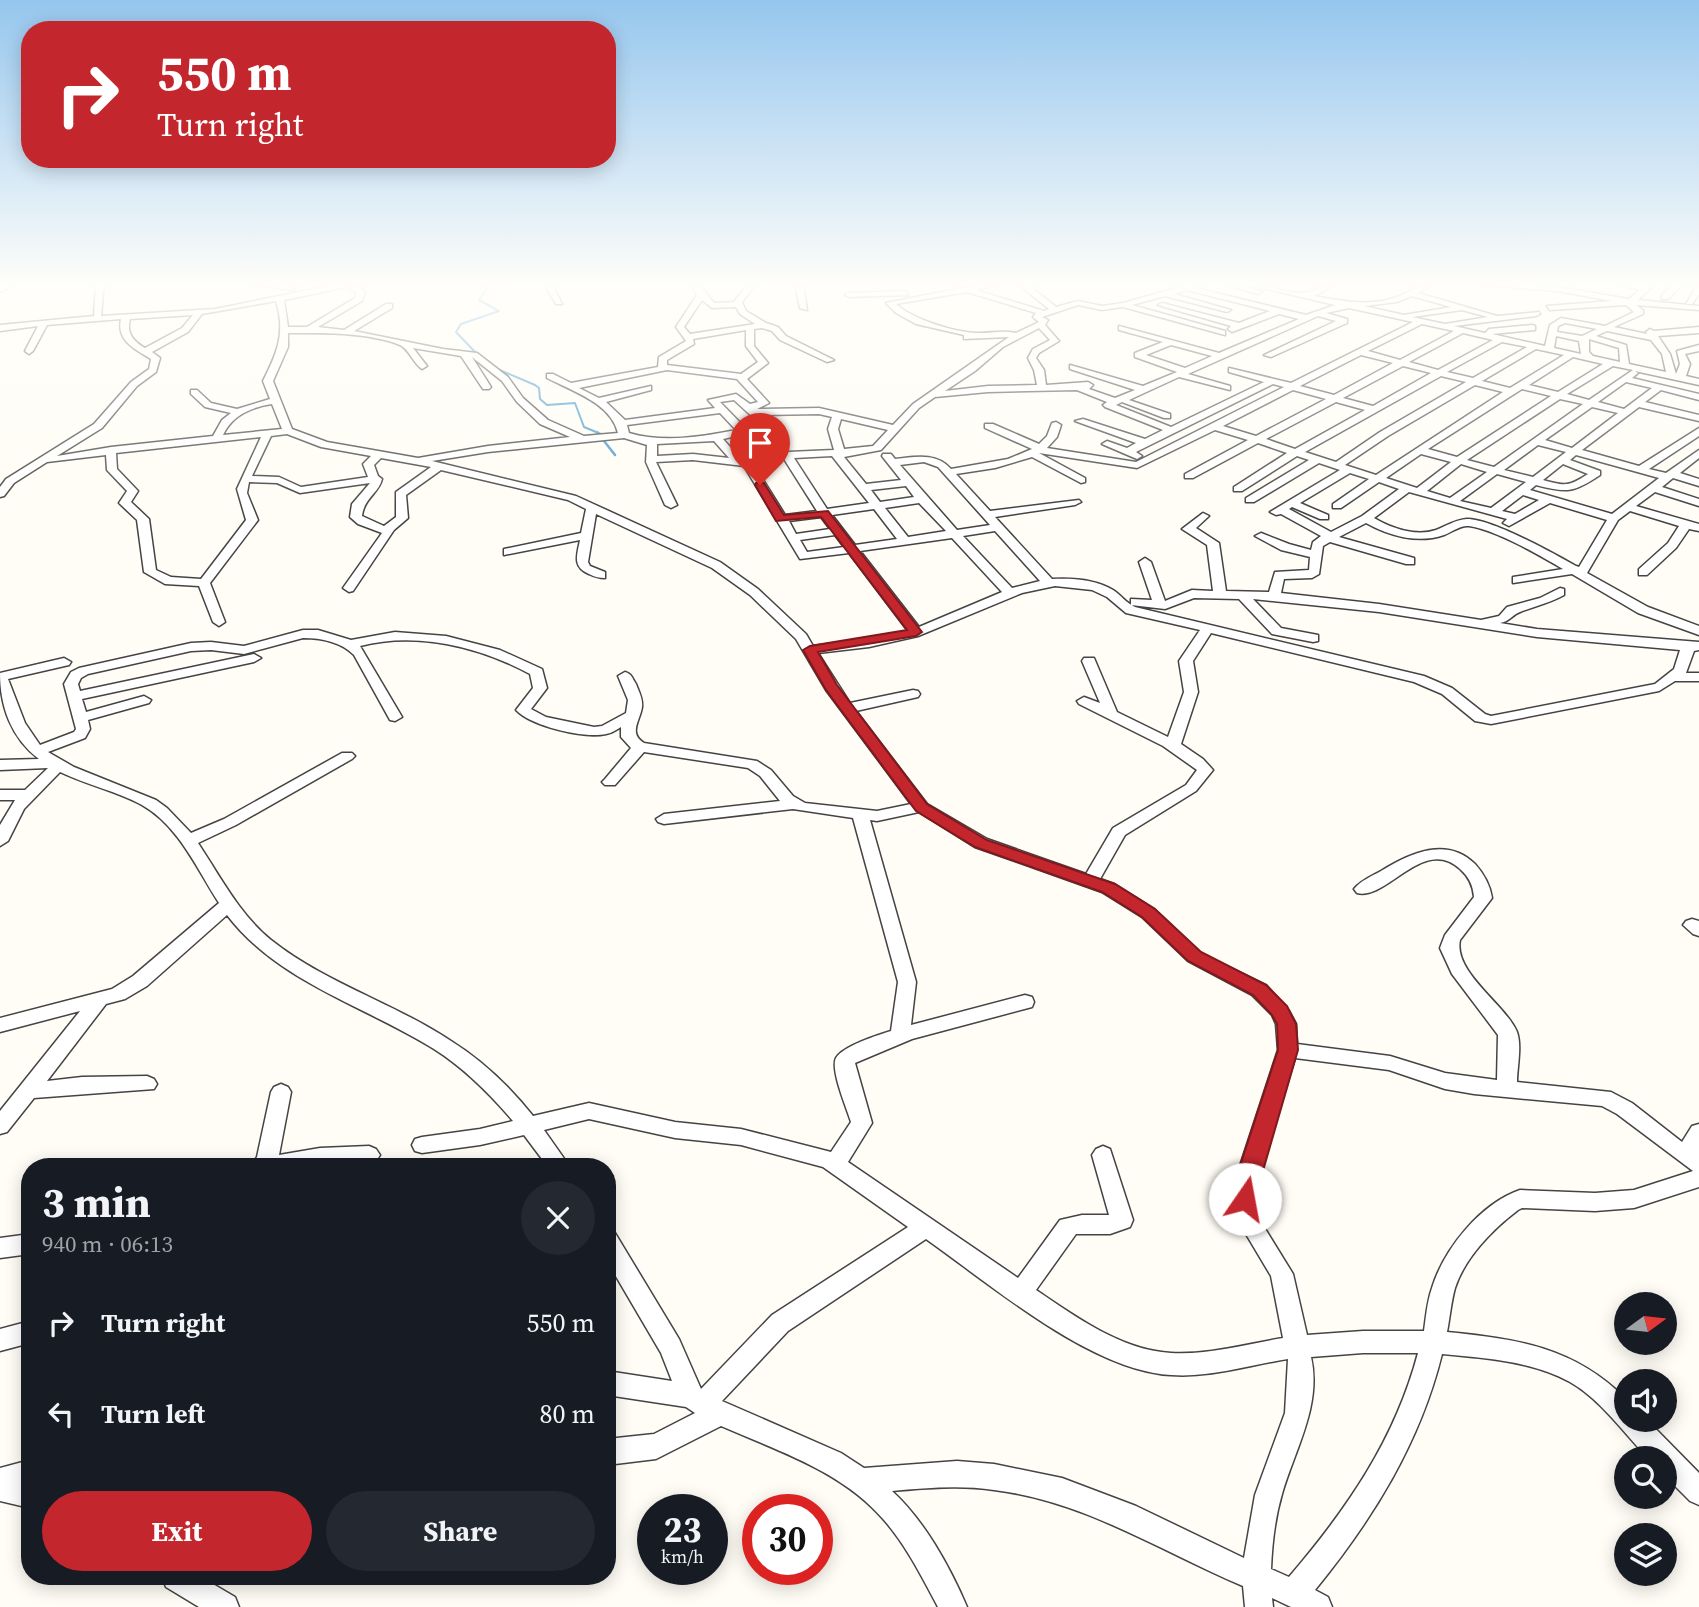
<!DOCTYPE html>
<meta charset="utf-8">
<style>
:root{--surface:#171b24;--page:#242831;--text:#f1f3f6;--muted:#9ea1a6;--accent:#c4262e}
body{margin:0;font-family:"Source Serif 4",serif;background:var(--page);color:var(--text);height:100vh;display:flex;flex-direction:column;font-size:26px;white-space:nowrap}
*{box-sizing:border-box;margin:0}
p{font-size:23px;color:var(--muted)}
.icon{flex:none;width:38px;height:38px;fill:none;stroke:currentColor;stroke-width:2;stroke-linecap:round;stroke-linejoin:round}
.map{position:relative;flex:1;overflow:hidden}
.drawer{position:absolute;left:21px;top:1158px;width:595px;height:427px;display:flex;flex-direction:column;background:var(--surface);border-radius:28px;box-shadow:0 4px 18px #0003}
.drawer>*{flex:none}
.top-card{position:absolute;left:21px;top:21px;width:595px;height:147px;border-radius:28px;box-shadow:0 4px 18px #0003;background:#c4262e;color:#fff;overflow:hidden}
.needle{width:46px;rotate:75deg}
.tools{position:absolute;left:1614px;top:1292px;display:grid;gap:14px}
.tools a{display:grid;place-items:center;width:63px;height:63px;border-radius:50%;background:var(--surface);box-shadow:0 4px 18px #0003;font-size:35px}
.speed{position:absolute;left:637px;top:1494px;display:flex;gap:14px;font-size:35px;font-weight:700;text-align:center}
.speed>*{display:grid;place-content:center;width:91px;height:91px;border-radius:50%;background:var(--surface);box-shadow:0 4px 18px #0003;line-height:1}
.speed small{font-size:18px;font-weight:400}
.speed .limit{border:10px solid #d22;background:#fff;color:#111}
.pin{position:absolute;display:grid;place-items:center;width:60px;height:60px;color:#fff;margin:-72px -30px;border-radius:50% 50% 50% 0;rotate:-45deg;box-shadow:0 0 7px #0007}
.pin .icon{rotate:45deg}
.me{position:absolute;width:77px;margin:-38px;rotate:12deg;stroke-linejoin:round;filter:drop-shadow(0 0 5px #0008)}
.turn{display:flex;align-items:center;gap:24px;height:147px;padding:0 21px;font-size:32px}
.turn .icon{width:91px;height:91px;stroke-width:2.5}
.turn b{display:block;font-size:49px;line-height:60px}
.round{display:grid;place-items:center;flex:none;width:74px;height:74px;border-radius:37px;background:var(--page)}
.head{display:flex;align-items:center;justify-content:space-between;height:119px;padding:0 21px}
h1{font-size:42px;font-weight:700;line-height:52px}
.button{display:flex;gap:14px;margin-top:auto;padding:14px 21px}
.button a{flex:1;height:80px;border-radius:42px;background:var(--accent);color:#fff;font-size:28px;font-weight:700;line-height:80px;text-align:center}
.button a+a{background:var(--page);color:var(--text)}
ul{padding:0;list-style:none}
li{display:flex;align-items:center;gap:21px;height:91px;padding:0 21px}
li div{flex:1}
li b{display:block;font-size:26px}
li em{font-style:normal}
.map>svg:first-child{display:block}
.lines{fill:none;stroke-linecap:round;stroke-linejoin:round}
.stream-far1{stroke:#3f96cf;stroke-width:2}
.stream{stroke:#3f96cf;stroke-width:2.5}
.minor-casing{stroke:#444;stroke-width:3}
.minor{fill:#fff;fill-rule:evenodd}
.route{fill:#c4262e;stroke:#7f191e;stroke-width:2}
</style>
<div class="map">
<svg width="1699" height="1607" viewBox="0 0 1699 1607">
<rect width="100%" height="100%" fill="#fffdf5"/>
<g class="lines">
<path class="stream-far1" d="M478 355 456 332 461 324 499 311 479 300 490 284
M495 368 535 385 539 388 540 399 547 405 575 403 584 427 601 434"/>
<path class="stream" d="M597 432 615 455"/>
<defs>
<path id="minor" d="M6 284H17L0 292V287Z
M96 284H104L101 316 215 309 338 284H356L365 292 362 301 318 327 344 330 386 304H392V308L354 331 443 349 477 353 508 377 523 398 548 420 584 436 618 433C611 403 572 391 547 378V374H553L571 383 658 367 659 357 686 341 676 327 697 295 691 284H699L714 303 734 302 748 284H756L742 302 746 311 766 323 778 327 786 336 834 360 827 362 780 340 772 331 762 328 754 329V346L768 363 747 379 769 403 757 409 819 408 893 425 913 404 1009 337 964 339V335L916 324 896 313 886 303 982 284H1002L976 290 1044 311 1049 309 1018 284H1027L1056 307 1078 301 1102 306 1123 303 1191 284H1206L1196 288 1306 315 1335 305 1246 284C1266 284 1284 293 1303 293 1313 293 1323 284 1336 284L1314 296C1341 301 1370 307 1397 297 1410 292 1418 284 1433 284L1418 293 1497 316 1539 312 1540 314 1536 316 1454 326 1485 333 1489 329 1532 325 1535 326V330L1492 334 1545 346 1550 325 1561 318 1605 326 1634 312 1626 305 1550 310 1547 306 1612 301 1558 291 1472 284 1558 287 1629 299 1640 290 1615 284H1655L1638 300 1699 306V310L1636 305 1643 310V314L1614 327 1647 334 1646 332 1650 329 1654 331 1699 327V333L1658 336 1670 354 1676 374 1680 364 1677 351 1699 345V351L1685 354 1690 364 1686 376 1699 379V385L1635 371 1638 373 1632 378 1699 394V400L1661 390 1645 402 1699 415V421L1639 407 1582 450 1639 466 1699 428V436L1649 469 1666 473 1699 450V458L1680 473 1699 479V486L1673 478 1662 487 1699 499V506L1655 492 1636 506 1699 524V531L1689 529 1676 548 1647 575H1639V569L1668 543 1679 526 1630 511 1618 520 1587 573 1648 607 1699 626V635L1638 613 1572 574 1513 583V577L1563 569C1539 555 1496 530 1469 526 1460 525 1452 532 1444 535 1418 544 1389 536 1366 523L1339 537 1414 558V564H1406L1330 542 1323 546 1319 574 1312 578 1284 579 1281 593 1379 604 1481 620 1499 616 1507 607 1540 598 1560 588 1564 589V595C1550 603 1535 606 1520 612 1512 615 1509 622 1500 623L1537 629 1699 642V650L1694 651 1686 673H1699V681H1675L1659 691 1491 724 1475 721 1442 694 1414 682 1211 633 1193 661 1198 692 1181 744 1203 759 1213 770 1196 791 1125 835 1100 879 1114 884 1154 909 1200 953 1266 985 1289 1011 1296 1024 1297 1044 1390 1056 1445 1073 1497 1080 1498 1035 1452 974 1440 948 1445 935 1474 897C1473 885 1469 877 1460 869 1423 835 1387 901 1357 893L1354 889C1360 881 1372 876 1381 871 1410 853 1447 836 1475 864 1484 874 1490 885 1492 898L1460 940C1453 972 1506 1005 1517 1032 1522 1046 1517 1068 1517 1082L1611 1092 1632 1103 1682 1142 1692 1126 1699 1124V1187L1634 1208 1595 1211 1522 1208 1518 1210C1493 1229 1465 1257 1455 1288 1451 1302 1450 1317 1447 1332 1518 1339 1574 1347 1626 1399V1419H1646L1699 1473V1505L1690 1501 1664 1475V1458H1648C1624 1433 1600 1399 1570 1382 1532 1361 1485 1358 1442 1354 1420 1443 1373 1519 1315 1590L1328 1597 1332 1607H1291L1272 1598 1273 1607H1245L1243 1586C1160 1551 1085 1501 994 1490 960 1485 926 1488 892 1491 924 1520 950 1567 967 1607H938C922 1577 906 1545 884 1520 842 1471 778 1451 721 1426L656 1459 607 1465V1439L654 1434 695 1413 686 1407 607 1395V1371L672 1381 661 1353 607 1261V1230L615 1233 679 1339 701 1389 772 1315 908 1227 823 1167 741 1145 675 1138 589 1119 544 1130 570 1167H548L524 1135 480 1145 422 1153 415 1151 412 1145 415 1139 422 1137 480 1129 513 1121C490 1094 464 1068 434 1049 365 1006 278 982 227 915L147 986 125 999 106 1004 47 1081 82 1077 147 1076 154 1079 157 1084 154 1089 34 1098 7 1132 0 1134V1111L80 1011 0 1032V1018L112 989 133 976 219 903C197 869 179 826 142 805 116 791 87 785 60 772L24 809 8 841 0 846V825L15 800H0V790H25L48 768 0 770V760L39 759C11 738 0 706 0 673L64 658 71 662 69 665 8 679 25 723 40 745 74 732 76 729 64 684 71 672 79 668 191 643 211 642 244 646 303 630H318L351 640 395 632 446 636 500 650 542 669 547 688 531 709 546 717 594 727 602 726 626 713 628 700 618 676 625 672C632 674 632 678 636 684 639 692 643 699 642 707 640 721 628 733 644 743L757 761 771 770 793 796 805 803 877 811 911 804 826 690 796 639 750 595 712 568 596 514 588 562 590 566 605 572V578C599 578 595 577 589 574 572 567 577 555 580 540L504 555V549L581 533 586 509 568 500 441 470 406 495 408 518 394 530 353 591 349 592 343 588 382 533 358 524 350 517 352 504 370 483 300 493 277 483 249 482 247 493 258 520 210 583 225 622 219 626 213 622 199 586 165 584 144 572 137 520 119 503 127 491 107 470 106 455 47 462 14 483 4 496 0 497V487L6 479 94 424 131 382 149 369 151 359C136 350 116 341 121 319L47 325 33 351 29 354 25 351 38 326 0 331V325L94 316ZM347 287 357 293 355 298 307 327H288L284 300ZM1187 290 1270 311 1239 323 1162 303 1158 305 1231 326 1228 329 1232 332 1279 314 1299 319 1219 353 1119 326V330L1163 342 1135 353V357L1177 372 1143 386 1070 365V369L1135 390 1115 398 1089 389 1093 385 1088 382 1046 385 1044 370 1036 358 1039 353 1059 341 1045 325 1048 320 1042 317 1078 305 1102 310 1123 307 1225 335V331L1132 305 1165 296 1227 312 1231 310 1174 294ZM967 292 1036 313 1033 317 1039 322 1016 333C1002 330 992 333 978 333 956 333 912 319 896 304ZM1412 296 1451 307 1404 315 1364 306 1397 302ZM702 300 712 308 736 307 740 314 755 324 690 334 684 327ZM276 301C286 333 277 353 263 381L270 399 237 409 211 403 197 390H191V394L205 407 231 413 222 420 213 436 111 447 57 456 102 428 137 386 156 372 160 358 152 352 188 332 202 314ZM1349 308 1413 322 1291 383 1229 368V372L1264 382 1171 427 1116 405 1122 402 1164 418H1170V414L1129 400 1179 377 1230 390V386L1188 374 1318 316 1336 321 1264 355 1271 357 1347 323V319L1326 313ZM1462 310 1488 317 1445 324 1412 317ZM193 315 182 328 145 348C133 341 126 333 130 319ZM1565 323 1597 329 1582 336 1557 332 1558 326ZM1422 324 1454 331 1400 360 1368 351ZM1039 328 1050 340 1033 349 1028 358 1034 370 1037 385 988 386 945 391 975 371 1003 347ZM746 330V346L758 362 741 374 667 365V360L694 344 693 339ZM1607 331 1651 340 1662 354 1666 372 1629 364 1626 345 1596 336ZM288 333C321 333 369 332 400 345 409 349 413 363 422 369L427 366 413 348 461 356 483 389H489L491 387 472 357 502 381 517 402 540 424 570 437 488 446 418 458 327 442 292 429 273 381 288 347ZM1463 333 1493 340 1438 370 1409 362ZM1556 336 1579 341 1581 354 1554 348ZM1589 339 1619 348 1620 362 1593 356 1589 352ZM1502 342 1527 347 1473 378 1447 372ZM1171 345 1212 356 1185 368 1146 355ZM1536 349 1564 355 1510 388 1482 381ZM1361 355 1393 363 1334 395 1300 386ZM1573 357 1603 364 1558 392 1529 385ZM1403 366 1431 373 1373 406 1343 398ZM1613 366 1633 370 1589 400 1567 394ZM667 370 737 379 758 402 750 404 736 394 708 400 715 408 625 420 606 402 651 390V386L599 398 579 388ZM1441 376 1466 382 1380 432 1336 462 1305 452ZM1626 382 1652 388 1624 409 1598 402ZM1273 384 1284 387 1136 462 1047 448 1057 437 1061 425 1056 422 1052 423 1047 436 1039 444 993 424H985V428L1032 449 1008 459 951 469C936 452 915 457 895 459L891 454H883L882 456 901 480 866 484 844 457 881 450 919 408 935 397 988 392 1077 390 1107 402 1103 405 1105 407 1163 430 1145 439 1083 419 1075 421 1136 443 1127 448 1107 441 1102 444 1137 459 1142 456 1136 452ZM1475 385 1503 392 1376 475 1345 465 1388 436ZM1522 389 1551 396 1457 457 1428 449ZM1293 390 1326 399 1256 436 1223 426ZM1560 399 1583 404 1494 467 1467 460ZM734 400 771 434 776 431 763 415 819 414 832 417 828 429 834 450 788 452 758 441 720 402ZM1336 402 1365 410 1295 449 1266 439ZM272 404 282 429 223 435C232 415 252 407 272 404ZM1592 407 1618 413 1572 448 1545 440ZM720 413 736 430C702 437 662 443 629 433L627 425ZM841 419 888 430 873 446 844 449 838 429ZM1215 430 1248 440 1185 474V478H1193L1258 443 1287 453 1234 487V491H1242L1297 456 1309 460 1246 498V502H1254L1319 463 1340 470 1270 512 1276 515 1281 514 1321 536 1313 542 1311 550 1289 544 1261 533 1255 536 1281 550 1310 557 1309 570 1275 572 1269 592 1226 591 1219 543 1196 528 1209 516 1203 513 1182 529 1207 545 1213 591 1192 590 1165 601 1151 562 1145 558 1139 562 1152 600 1131 599V605L1165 609 1194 598 1239 599 1272 634 1313 642 1318 641V635L1281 628 1253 599 1379 612 1537 637 1680 650 1674 669 1655 684 1491 716 1485 714 1452 688 1424 676 1135 607C1126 603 1121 595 1113 590 1095 579 1071 578 1052 579L995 517 1075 505 1081 502 1079 500 990 511 956 474 995 468 1032 457 1081 483 1085 482V478L1039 453 1137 468ZM287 434 321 447 371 456 363 464 368 477 301 487 279 477 252 476 271 436ZM741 435 750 445 774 454 739 457 723 439ZM261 437 237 489 246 520 201 579 171 577 156 570 149 519 131 502 138 491 117 469 116 453ZM624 438 647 445 646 462 665 505 671 508 677 505 656 462 693 460 744 466 800 559 849 553 908 631 869 639 813 646 806 634 758 589 720 562 576 496 432 461 488 452ZM714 441 729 458 693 454 657 456V444ZM1538 445 1566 452 1533 477 1504 470ZM1421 454 1451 462 1417 488 1386 478ZM1576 455 1659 478 1612 514 1530 490 1536 485C1567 493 1573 493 1600 475V471L1570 460ZM832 456 869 503 827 509 794 458ZM381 458 431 467 396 492V517L384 526 362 516C364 498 379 493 382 479L378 476 374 465ZM784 459 817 511 785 515 752 462ZM924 462 938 467 990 525 957 530 900 465ZM1461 464 1487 472 1450 498 1427 491ZM1563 464 1588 474C1568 487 1565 486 1543 480ZM1350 473 1369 479 1333 504V508H1341L1379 482 1399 489 1362 516 1331 532 1289 509 1292 507 1320 519H1328V515L1300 503ZM1497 474 1526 482 1491 508 1460 501ZM906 486 914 497 880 502 871 490ZM1409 492 1507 519 1503 523 1509 526 1550 503 1607 520 1579 567 1576 566C1553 553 1492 519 1467 519 1455 520 1446 526 1436 530 1416 537 1391 528 1374 518ZM1523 495 1539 500 1515 514 1502 511ZM919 503 946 531 908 537 885 508ZM874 509 897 539 855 545 832 515ZM821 517 830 529 796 534 789 521ZM995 531 1040 581 1012 588 963 536ZM835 535 844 547 807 552 800 540ZM952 538 1002 592 919 627 860 551ZM1055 586 1092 590 1107 597 1126 613 1200 630 1179 661 1184 692 1168 737 1117 712 1094 658H1084L1082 661 1100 703 1084 697 1077 701 1079 704 1163 746 1197 770 1186 785 1113 828 1086 874 987 839 927 804 856 711 918 697 920 694 918 691 913 690 850 703 818 653 869 647 918 636 1022 593ZM303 638C322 638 341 642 354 655L390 720 395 721 402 717 360 646C417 631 480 647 530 674L533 688 516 710C531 726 584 739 606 734 612 733 616 730 621 727V737L631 748 605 779 602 782 605 785H615L644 752 748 768 760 776 780 801 664 814 656 819 658 822 664 824 793 809 853 818 898 982 891 1031C878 1035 843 1046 836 1058 830 1069 847 1109 851 1122L831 1152 741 1129 675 1122 589 1103 533 1116C510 1087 483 1061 451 1041 394 1003 325 983 271 940 239 914 220 876 198 843L236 825 352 759 355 756 352 753H342L224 819 191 833 167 808 156 800 74 767 48 752 85 738 90 729 88 720 149 703 151 700 144 696 86 712 82 699 254 662 261 658 254 654 80 691 78 684 81 678 88 674 191 651 211 650 244 654ZM919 812 975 847 1102 892 1142 917 1188 961 1252 995 1272 1015 1276 1024 1278 1050 1237 1175 1234 1199 1240 1224 1271 1276 1283 1338C1246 1344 1209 1355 1171 1353 1121 1350 1076 1317 1036 1290L1076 1234H1110L1130 1227 1133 1220 1110 1149 1103 1146 1096 1149 1092 1155 1109 1215H1082L1060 1220 1018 1278 848 1162 872 1123 855 1063 912 1039 1032 1007 1034 1002 1032 997 1025 995 911 1025 916 982 870 820 877 821ZM1295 1058 1389 1070 1445 1089 1474 1094 1602 1106 1617 1114 1693 1171 1634 1190 1595 1193 1520 1190C1480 1204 1444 1249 1432 1288 1427 1302 1426 1317 1424 1331H1363L1307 1335 1293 1274 1261 1222 1256 1199 1259 1175ZM926 1239C990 1284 1091 1371 1171 1375 1210 1378 1249 1365 1288 1359L1285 1413 1255 1495 1244 1558 1136 1506 1062 1478 994 1464 957 1461 864 1468 841 1453 722 1401 788 1331ZM1363 1353H1418C1395 1440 1347 1509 1289 1577L1271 1569C1272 1544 1275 1518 1282 1494 1295 1449 1322 1405 1311 1357Z
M244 284H279L296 288 292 290Z
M544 284H552L562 304H556Z
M795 284H803L807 310 800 308Z
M1223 284H1238L1262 292 1258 294Z
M1674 284H1683L1668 299H1662V295Z
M1696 287H1699V294L1692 304H1686Z
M905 291 908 295 849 297 845 295 849 293Z
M1692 919 1699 921V936L1693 934 1683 925 1686 921Z
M281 1084 288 1087 291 1092 279 1155 320 1148 369 1146 376 1149 380 1155 376 1161 309 1167H250L257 1157 271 1092 274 1087Z
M30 1234V1254L0 1258V1238Z
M30 1321V1343L0 1351V1329Z
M30 1460V1508L0 1501V1468Z
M162 1577H201L235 1597 239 1607H199L166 1587Z"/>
</defs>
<use href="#minor" class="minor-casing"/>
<use href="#minor" class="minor"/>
</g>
<linearGradient id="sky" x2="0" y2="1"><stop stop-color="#95c6ee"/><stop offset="0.56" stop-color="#fffefa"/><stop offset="1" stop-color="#fffefa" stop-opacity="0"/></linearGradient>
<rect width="1699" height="509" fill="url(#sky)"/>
<path class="route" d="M756 483H764L784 515 828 511 922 632 916 636 818 652 837 685 927 804 987 840 1115 884 1155 909 1201 952 1266 985 1287 1006 1296 1024 1298 1050 1253 1205 1245 1208 1237 1205 1234 1199 1237 1175 1278 1050 1277 1024 1272 1015 1253 995 1188 961 1142 917 1102 892 975 847 916 811 826 690 803 650 810 646 907 630 821 517 776 521 755 485Z"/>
</svg>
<div class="tools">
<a><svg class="needle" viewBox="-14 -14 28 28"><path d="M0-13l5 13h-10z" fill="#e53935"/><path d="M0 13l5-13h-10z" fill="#9ea1a6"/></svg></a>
<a><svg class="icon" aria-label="sound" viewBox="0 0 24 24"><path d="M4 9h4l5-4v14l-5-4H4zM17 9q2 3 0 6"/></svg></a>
<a><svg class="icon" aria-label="search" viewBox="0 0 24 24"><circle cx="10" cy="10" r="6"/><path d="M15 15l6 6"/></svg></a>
<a><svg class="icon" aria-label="layers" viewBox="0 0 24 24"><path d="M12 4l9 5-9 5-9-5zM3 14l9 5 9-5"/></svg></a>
</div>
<div class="speed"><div>23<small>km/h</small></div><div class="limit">30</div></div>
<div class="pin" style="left:760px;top:485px;background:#d93025"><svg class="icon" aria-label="arrive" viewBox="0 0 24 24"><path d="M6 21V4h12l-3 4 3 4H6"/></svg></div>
<svg class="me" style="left:1245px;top:1199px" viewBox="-20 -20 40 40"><circle r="19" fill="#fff"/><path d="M0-13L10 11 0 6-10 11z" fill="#c4262e"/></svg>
<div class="top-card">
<div class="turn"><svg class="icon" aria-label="right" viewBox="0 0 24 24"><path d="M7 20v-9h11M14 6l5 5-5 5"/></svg><div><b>550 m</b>Turn right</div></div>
</div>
<section class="drawer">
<div class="head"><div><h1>3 min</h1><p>940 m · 06:13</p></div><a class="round"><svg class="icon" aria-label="close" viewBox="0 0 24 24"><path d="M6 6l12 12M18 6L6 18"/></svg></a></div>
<ul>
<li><svg class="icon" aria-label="right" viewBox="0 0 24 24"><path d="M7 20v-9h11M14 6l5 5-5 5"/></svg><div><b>Turn right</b></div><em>550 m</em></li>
<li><svg class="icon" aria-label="left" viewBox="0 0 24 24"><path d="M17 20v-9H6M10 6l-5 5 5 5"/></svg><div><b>Turn left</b></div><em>80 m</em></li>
</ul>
<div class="button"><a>Exit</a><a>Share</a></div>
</section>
</div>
